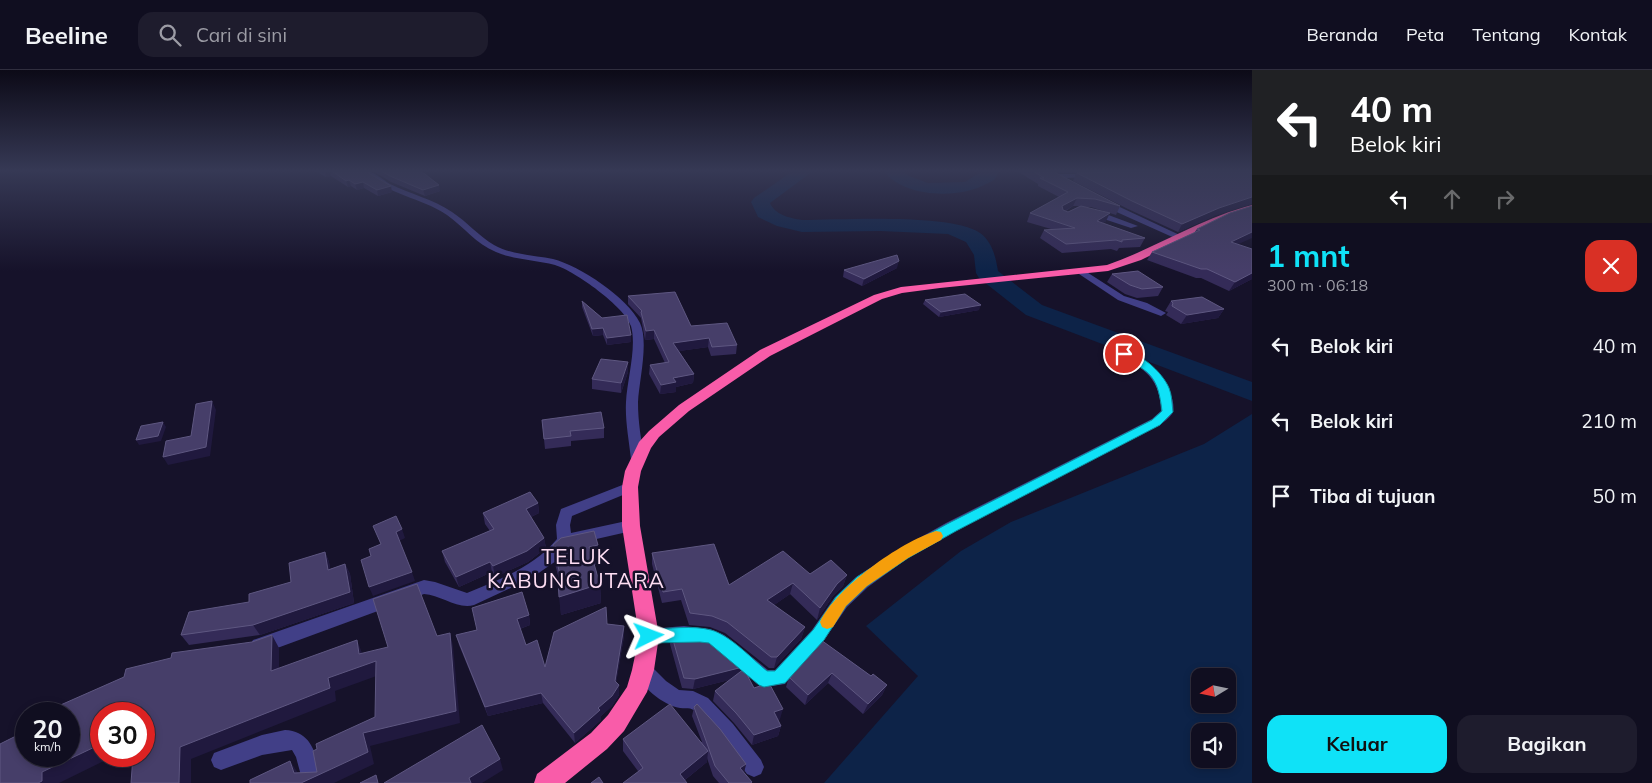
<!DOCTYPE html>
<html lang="id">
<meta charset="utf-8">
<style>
:root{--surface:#100e20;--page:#1e1c2d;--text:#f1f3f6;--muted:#9c9ca5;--line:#302e3e;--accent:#0fe2f7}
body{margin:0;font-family:Mulish,sans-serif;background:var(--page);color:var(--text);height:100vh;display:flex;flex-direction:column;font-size:19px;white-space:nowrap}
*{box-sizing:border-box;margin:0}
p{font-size:16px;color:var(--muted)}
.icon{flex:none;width:28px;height:28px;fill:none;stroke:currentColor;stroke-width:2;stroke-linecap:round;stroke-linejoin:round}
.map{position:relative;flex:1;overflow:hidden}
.details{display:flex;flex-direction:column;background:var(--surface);width:400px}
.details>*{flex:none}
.guide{background:#202124;color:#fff;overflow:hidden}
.needle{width:32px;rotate:260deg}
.buttons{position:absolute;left:1191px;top:598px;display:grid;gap:10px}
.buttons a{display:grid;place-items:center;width:45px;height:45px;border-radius:10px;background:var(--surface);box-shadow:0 2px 8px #0003,0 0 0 1px var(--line);font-size:25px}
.speed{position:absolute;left:15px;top:632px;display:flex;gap:10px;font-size:25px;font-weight:700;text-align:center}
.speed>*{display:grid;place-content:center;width:65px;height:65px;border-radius:50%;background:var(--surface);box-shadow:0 2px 8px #0003,0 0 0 1px var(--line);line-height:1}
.speed small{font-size:12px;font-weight:400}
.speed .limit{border:8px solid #d22;background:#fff;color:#111}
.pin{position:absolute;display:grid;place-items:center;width:42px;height:42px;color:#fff;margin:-21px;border:2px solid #fff;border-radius:50%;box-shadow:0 1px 5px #0007}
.me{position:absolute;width:55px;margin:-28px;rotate:87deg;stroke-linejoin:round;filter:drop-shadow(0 0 4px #0008)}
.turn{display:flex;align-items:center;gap:18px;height:105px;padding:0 15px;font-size:22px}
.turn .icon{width:65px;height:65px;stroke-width:2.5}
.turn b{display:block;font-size:35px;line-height:42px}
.lanes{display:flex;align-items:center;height:48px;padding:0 15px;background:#0003;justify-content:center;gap:25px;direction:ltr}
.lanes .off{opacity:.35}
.round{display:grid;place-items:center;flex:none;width:52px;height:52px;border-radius:15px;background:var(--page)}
.overview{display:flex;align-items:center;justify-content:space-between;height:85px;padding:0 15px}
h1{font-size:30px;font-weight:700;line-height:38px;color:var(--accent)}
.primary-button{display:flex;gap:10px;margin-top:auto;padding:10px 15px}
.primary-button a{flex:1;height:58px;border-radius:15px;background:var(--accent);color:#111;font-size:20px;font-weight:700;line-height:58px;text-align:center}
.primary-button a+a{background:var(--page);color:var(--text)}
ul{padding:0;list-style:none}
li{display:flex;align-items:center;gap:15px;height:75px;padding:0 15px}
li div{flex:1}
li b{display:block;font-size:19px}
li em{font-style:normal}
header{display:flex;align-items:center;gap:30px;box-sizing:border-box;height:70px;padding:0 25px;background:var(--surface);border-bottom:1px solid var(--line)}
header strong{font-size:24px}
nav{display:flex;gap:28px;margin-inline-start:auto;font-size:18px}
.search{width:350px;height:45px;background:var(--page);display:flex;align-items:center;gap:12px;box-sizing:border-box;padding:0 18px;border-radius:15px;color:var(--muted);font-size:19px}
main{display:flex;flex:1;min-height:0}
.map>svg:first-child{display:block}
.water{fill:#0d2348;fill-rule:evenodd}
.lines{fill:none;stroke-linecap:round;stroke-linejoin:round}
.river{fill:#0d2348;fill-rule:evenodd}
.street{fill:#413f87;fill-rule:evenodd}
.highway{fill:#f95ca9;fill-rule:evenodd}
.wall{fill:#342b58;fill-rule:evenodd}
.shaded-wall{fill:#20193e}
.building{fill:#463e69;stroke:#5e5781}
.route{fill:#0fe2f7;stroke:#0a93a1}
.slow{fill:#f59e0b}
.labels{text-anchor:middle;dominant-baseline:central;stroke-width:5;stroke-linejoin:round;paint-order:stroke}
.near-quarter-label{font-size:21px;letter-spacing:1px;fill:#fedef3;stroke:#16122a}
</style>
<header>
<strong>Beeline</strong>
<div class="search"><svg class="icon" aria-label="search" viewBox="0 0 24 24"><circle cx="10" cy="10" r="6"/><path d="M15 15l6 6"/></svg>Cari di sini</div>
<nav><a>Beranda</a><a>Peta</a><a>Tentang</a><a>Kontak</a></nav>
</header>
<main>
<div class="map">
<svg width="1252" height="713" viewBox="0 0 1252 713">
<rect width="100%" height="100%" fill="#16122a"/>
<path class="water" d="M1252 344V713H824L918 606 866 556 961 481 1011 452 1204 374ZM1200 606H1228V634H1200ZM1200 661H1228V689H1200Z"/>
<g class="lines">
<path class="river" d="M793 101H813L770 133C775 145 790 148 802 150 841 150 951 143 980 163 992 171 996 188 998 201L1042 235 1252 312V331L1026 245 979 208 976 203 974 185 966 172 948 164 880 161 802 162 777 156 758 147 751 132 754 128Z
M884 101H903L909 106 928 113 965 112 982 101H998C998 109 992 111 986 114 960 129 903 128 884 101Z"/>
<path class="street" d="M364 101C375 101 381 109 390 114 410 124 433 129 452 142 467 152 479 166 494 175 512 185 533 185 553 189 580 196 627 227 640 253 649 272 639 311 638 332 638 352 641 370 645 389L643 392H633L631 389C629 370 625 351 626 332 627 310 637 277 631 256 625 237 575 201 555 195 535 190 515 190 496 182 476 174 464 157 447 145 421 127 386 125 364 101Z
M1092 104 1094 105V107L1062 108 1071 114 1067 116 1055 111 1053 106 1057 104Z
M1101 131H1107L1186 168 1179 170 1101 135Z
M1089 140H1095L1138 156 1131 158 1089 144Z
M1082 199 1124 226 1147 233 1166 243 1161 246 1118 230 1079 204V200Z
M1111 277C1137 283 1164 298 1171 325 1173 330 1175 340 1172 344 1169 348 1164 352 1160 355L956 461 908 488 868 517 847 537 824 570 785 614 765 617 759 615 709 574 684 571 649 573 643 571 640 566 643 561 649 559 684 556 710 559 724 565 768 600H775L812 560 835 527 856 507 898 480 946 453 1152 349 1161 341C1160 304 1139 294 1107 282L1106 280 1107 278Z
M630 412 635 414 637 417 635 420 572 446 570 455 571 463 631 450 636 452 638 456 636 460 570 475 556 491 530 509 474 535C458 540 441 525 424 524L280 577 259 583 253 580 250 575 253 570 424 510 435 512 467 523C500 509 534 497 557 469L556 455 561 439Z
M643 592 649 594 666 611 679 620 693 621 708 628 733 654 761 690 764 697 761 704 754 707 747 704 720 667 695 641C690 637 686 639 680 638 662 635 641 616 634 600L637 594Z
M285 660C314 661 317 689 323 713H303L296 687 292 680 262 685 221 700 214 697 211 690 214 683 262 665Z"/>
<path class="highway" d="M1252 135V141L1225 149 1141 190 1108 201 940 218 902 223 882 229 770 286 689 341 659 367 651 378 641 401 638 417 640 456 659 566 654 600 647 622 624 661 607 679 565 713H534L537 704 591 663 608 645 627 617 632 600 639 566 622 456V417L625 401 639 372 649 361 679 335 760 280 874 225 901 217 1107 195C1156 178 1201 148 1252 135Z"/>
</g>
<path class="wall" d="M315 101H367L392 122 378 126 364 118 357 120 351 116 348 117 331 106 326 107Z
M373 101H421L440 121 425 126 391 112Z
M1017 101H1181L1214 146 1178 162 1128 139 1073 111 1076 103H1056L1120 136 1116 145 1091 137H1084L1106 151 1103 153 1145 168 1140 177 1119 178 1117 181 1111 179 1062 183 1040 168 1044 160 1051 159 1027 152 1030 143 1059 127 1038 116V114ZM1073 136H1079L1068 142 1066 141Z
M1197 159 1238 174 1252 209 1229 221 1201 208H1196L1147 190 1152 182 1194 163Z
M897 198 862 216 843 207 844 200Z
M1112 204 1163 217 1158 226 1137 228 1125 224 1107 212Z
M628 226 691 256 737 275 736 284 711 286 708 277 679 281 694 304 693 313 676 317V322L660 324 649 304 650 295 665 293 654 269 645 270 641 248 628 234Z
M925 230 979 240 939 247 923 234Z
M582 231 631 272 607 275 603 265 593 266 582 237Z
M1171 231 1224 239 1218 248 1181 254 1166 245 1168 242 1165 241Z
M628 302 621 323 592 319V309Z
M542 350 604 358V368L571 371V376L545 379Z
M538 433 539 443 531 447 544 468 546 478 528 492 495 507 492 502 459 517 445 492 442 481 490 461 485 454 483 443Z
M553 475 599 494 594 495 600 514 601 533 561 545 559 509 555 494Z
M325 482 329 492 330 499 345 494 350 504 354 533 260 565 189 575 181 565 291 512Z
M652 483 729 515 810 504 847 505 843 516 833 526 817 550 790 524 774 535 805 557 801 569 774 598H769L725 563 710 557 689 555 681 530 662 533 652 494Z
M529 545 530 555 520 559 526 575 545 597 607 554 624 556V566L616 612 619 615V625L612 636 601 646V650L575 673 543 633 488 646 459 575 456 565 477 560Z
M671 563 743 600 754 618 780 649 778 650 781 656 778 666 752 675 734 653 713 631 715 621 729 610 693 619 682 618 670 574Z
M821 570 871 606 887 615 882 625 863 644 828 613 805 635 786 617 789 607Z
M694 637 746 694 744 703 752 713H719L713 706 707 688V692L685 710 638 701 623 681V669L702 672 692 646Z"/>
<path class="shaded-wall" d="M325 101H330L331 106 326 107Z
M349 110 351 116 348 117 346 111Z
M363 112 364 118 357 120 355 114Z
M439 115 440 121 425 126 423 120Z
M391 116 392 122 378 126 377 120Z
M1252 127V134L1214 146 1178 162 1182 154 1219 138Z
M1077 128 1073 136 1059 144 1062 136Z
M1110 143 1106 151 1093 160 1097 151Z
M1252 162V168L1225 180 1231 172Z
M899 191 897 198 862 216 864 209Z
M1252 203V209L1229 221 1235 212Z
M981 235 979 240 939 247 941 242Z
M1224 239 1218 248 1181 254 1187 245Z
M603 258V265L593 266 592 259Z
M654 260V269L645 270 646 261Z
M631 265V272L607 275V268Z
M709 268 708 277 673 282V273Z
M628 292V302L621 323V313Z
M694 304 693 313 676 317V322L660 324 661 315 673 308Z
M212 331 216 340 210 386 168 395 163 387 206 377Z
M163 352 166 357 161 371 139 375 136 370Z
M538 433 539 443 527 449 526 439Z
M402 459 405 468 399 471 396 462Z
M544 468 546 478 528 492 495 507 493 496Z
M598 475 599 494 590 496 589 477Z
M325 482 329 492 332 511 328 500Z
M490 492 492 502 459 517 456 507Z
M345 494 350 504 354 533 260 565 253 555Z
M412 502 415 511 373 526 369 517Z
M847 505 843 516 833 526 817 550 820 538 837 514Z
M793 513 790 524 764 542 767 530Z
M600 514 601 533 561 545 559 527Z
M529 545 530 555 519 559 517 549Z
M624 556V566L615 620V611Z
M805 557 801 569 774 598 777 587Z
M450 563 453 576 460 653 370 676 374 694 334 713H301L294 703 290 691 298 703 301 713 368 682 363 663Z
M272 565 279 578V614L271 601Z
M357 570 362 583 376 591 382 604 335 621 336 631 191 689V713H179L180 677 328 608 359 584Z
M743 597 741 607 693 619 695 609Z
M832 603 828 613 805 635 808 625Z
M619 615V625L612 636 601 646V650L575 673 574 663Z
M887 615 882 625 863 644 868 634Z
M541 623 543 633 488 646 485 637Z
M783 639 780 649 772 652 774 642Z
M781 656 778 666 752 675 754 665Z
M101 674V686H114L59 713H38L42 702Z
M708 681 707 692 681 713 680 704Z
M500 689 503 700 482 713H470L469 708Z
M746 694 744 703 740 698Z"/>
<path class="building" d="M332 101H367L370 104 391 116 377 120 363 112 355 114 349 110 346 111Z
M381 101H421L439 115 423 120 390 106Z
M1033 101H1056V103L1120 136 1095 129 1077 128 1062 136 1063 140 1068 142 1081 136 1110 143 1097 151 1145 168 1122 170V172L1116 170 1066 174 1044 160 1075 158 1030 143 1068 122 1040 108H1044Z
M1122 101H1181L1186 103 1211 101H1252V127L1219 138 1182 154 1132 131 1077 103 1121 102Z
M1252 136V162L1231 172 1252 179V203L1235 212 1207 199H1201L1152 182 1200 160 1197 159 1230 143Z
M897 185 899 191 864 209 844 200Z
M1138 201 1163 217 1142 219 1130 215 1112 204Z
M675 222 691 256 727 253 737 275 712 277 709 268 673 273 694 304 673 308 676 312 661 315 650 295 669 292 654 260 646 261 641 242 642 241 628 226Z
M965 224 981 235 941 242 925 230Z
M1202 227 1224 239 1187 245 1172 236 1173 233 1171 231Z
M582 231 602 248 627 245 631 265 607 268 603 258 592 259Z
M601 289 628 292 621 313 592 309Z
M212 331 206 377 163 387 166 371 191 366 196 334Z
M601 342 604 358 570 361 571 366 544 369 542 350Z
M163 352 158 366 136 370 141 356Z
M530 422 538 433 526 439 544 468 527 481 493 496 490 492 456 507 442 481 494 459 483 443Z
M396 446 402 459 396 462 412 502 369 517 361 490 371 486 369 479 381 474 373 456Z
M594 461 598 475 589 477 600 514 559 527 558 510 561 509 553 475 561 468Z
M714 474 729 515 783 481 810 504 831 490 847 505 837 514 820 538 793 513 767 530 805 557 777 587H771L727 552 712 546 690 543 682 519 663 522 652 483Z
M325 482 328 500 345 494 350 522 253 555 181 565 189 542 249 532V524L291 512 289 493Z
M417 514 437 566 450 563 456 641 363 663 368 682 301 713H250V710L290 691 294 703 317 702 313 681 317 679 316 674 375 647 376 591 328 608 330 618 180 677 179 713H131L133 686H144V644H101V674L42 702V711L38 713H0V674L26 661V686H69V644H56V637L124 607 126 599 171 588 172 583 252 572 272 565 271 601 357 570 359 584 388 577 373 529Z
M522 522 529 545 517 549 526 575 537 570 545 597 554 562 606 537 607 554 624 556 615 611 619 615 612 626 598 638 600 640 574 663 541 623 485 637 456 565 477 560 472 538Z
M671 563H685L710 566 740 590 743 597 695 609 684 608Z
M821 570 871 606 873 604 887 615 868 634 832 603 808 625 789 607Z
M744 599 754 618 769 613 783 639 774 642 781 656 754 665 736 643 715 621Z
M670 634 708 681 680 704 687 713H623L643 698 623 669Z
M697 634 720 659 746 694 740 698 752 712 751 713H729L715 696 694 637Z
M482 655 500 689 469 708 471 713H384Z
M376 705 378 713H360Z
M599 707 603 713H591Z"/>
<linearGradient id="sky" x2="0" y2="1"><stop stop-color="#0c0a17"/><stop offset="0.5" stop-color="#363955"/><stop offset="1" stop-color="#363955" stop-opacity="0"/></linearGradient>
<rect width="1252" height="201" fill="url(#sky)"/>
<path class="route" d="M1120 282C1138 279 1163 303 1169 318 1172 325 1172 335 1173 342L1160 355 956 461 908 488 867 516 846 536 824 570 785 613 764 617 759 615 709 573 700 572 649 573 644 571 641 566 644 561 649 559C669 559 692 555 711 560 730 565 752 589 767 601H775L813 560 836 527 857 507 898 481 947 454 1152 350 1162 341C1158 307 1151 301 1120 287Z"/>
<path class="slow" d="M936 461 941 462 943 466 941 470 908 488 867 516 846 536 833 557 827 559 822 557 820 552C836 518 900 472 936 461Z"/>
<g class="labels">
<g class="near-quarter-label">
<text x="576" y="486">TELUK<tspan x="576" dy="24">KABUNG UTARA</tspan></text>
</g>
</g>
</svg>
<div class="buttons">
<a><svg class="needle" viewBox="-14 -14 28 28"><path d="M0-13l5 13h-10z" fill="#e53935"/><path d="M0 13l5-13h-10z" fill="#9c9ca5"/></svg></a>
<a><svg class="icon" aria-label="sound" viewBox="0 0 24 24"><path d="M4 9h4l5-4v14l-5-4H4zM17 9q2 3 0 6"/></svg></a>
</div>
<div class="speed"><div>20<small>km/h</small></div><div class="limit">30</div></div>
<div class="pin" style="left:1124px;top:284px;background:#d93025"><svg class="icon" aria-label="arrive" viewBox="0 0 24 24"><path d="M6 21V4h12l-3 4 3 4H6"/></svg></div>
<svg class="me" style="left:649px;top:566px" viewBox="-20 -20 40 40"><path d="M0-17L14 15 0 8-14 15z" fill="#0fe2f7" stroke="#fff" stroke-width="4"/></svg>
</div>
<section class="details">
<div class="guide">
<div class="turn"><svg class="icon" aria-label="left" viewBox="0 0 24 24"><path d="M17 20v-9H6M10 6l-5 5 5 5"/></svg><div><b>40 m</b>Belok kiri</div></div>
<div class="lanes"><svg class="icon" aria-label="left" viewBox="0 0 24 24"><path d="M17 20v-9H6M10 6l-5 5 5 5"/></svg><svg class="icon off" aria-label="ahead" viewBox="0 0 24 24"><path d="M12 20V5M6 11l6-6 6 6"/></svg><svg class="icon off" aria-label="right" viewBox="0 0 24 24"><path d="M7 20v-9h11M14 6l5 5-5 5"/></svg></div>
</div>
<div class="overview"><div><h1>1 mnt</h1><p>300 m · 06:18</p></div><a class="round" style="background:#d93025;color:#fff"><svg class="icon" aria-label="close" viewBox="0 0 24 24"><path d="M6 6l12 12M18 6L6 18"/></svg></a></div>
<ul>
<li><svg class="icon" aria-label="left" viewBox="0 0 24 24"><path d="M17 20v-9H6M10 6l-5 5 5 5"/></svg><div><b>Belok kiri</b></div><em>40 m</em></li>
<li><svg class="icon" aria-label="left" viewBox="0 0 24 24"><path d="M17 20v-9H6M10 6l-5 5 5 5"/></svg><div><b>Belok kiri</b></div><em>210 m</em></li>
<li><svg class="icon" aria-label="arrive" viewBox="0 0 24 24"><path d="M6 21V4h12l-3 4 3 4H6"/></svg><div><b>Tiba di tujuan</b></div><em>50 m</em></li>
</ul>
<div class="primary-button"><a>Keluar</a><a>Bagikan</a></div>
</section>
</main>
